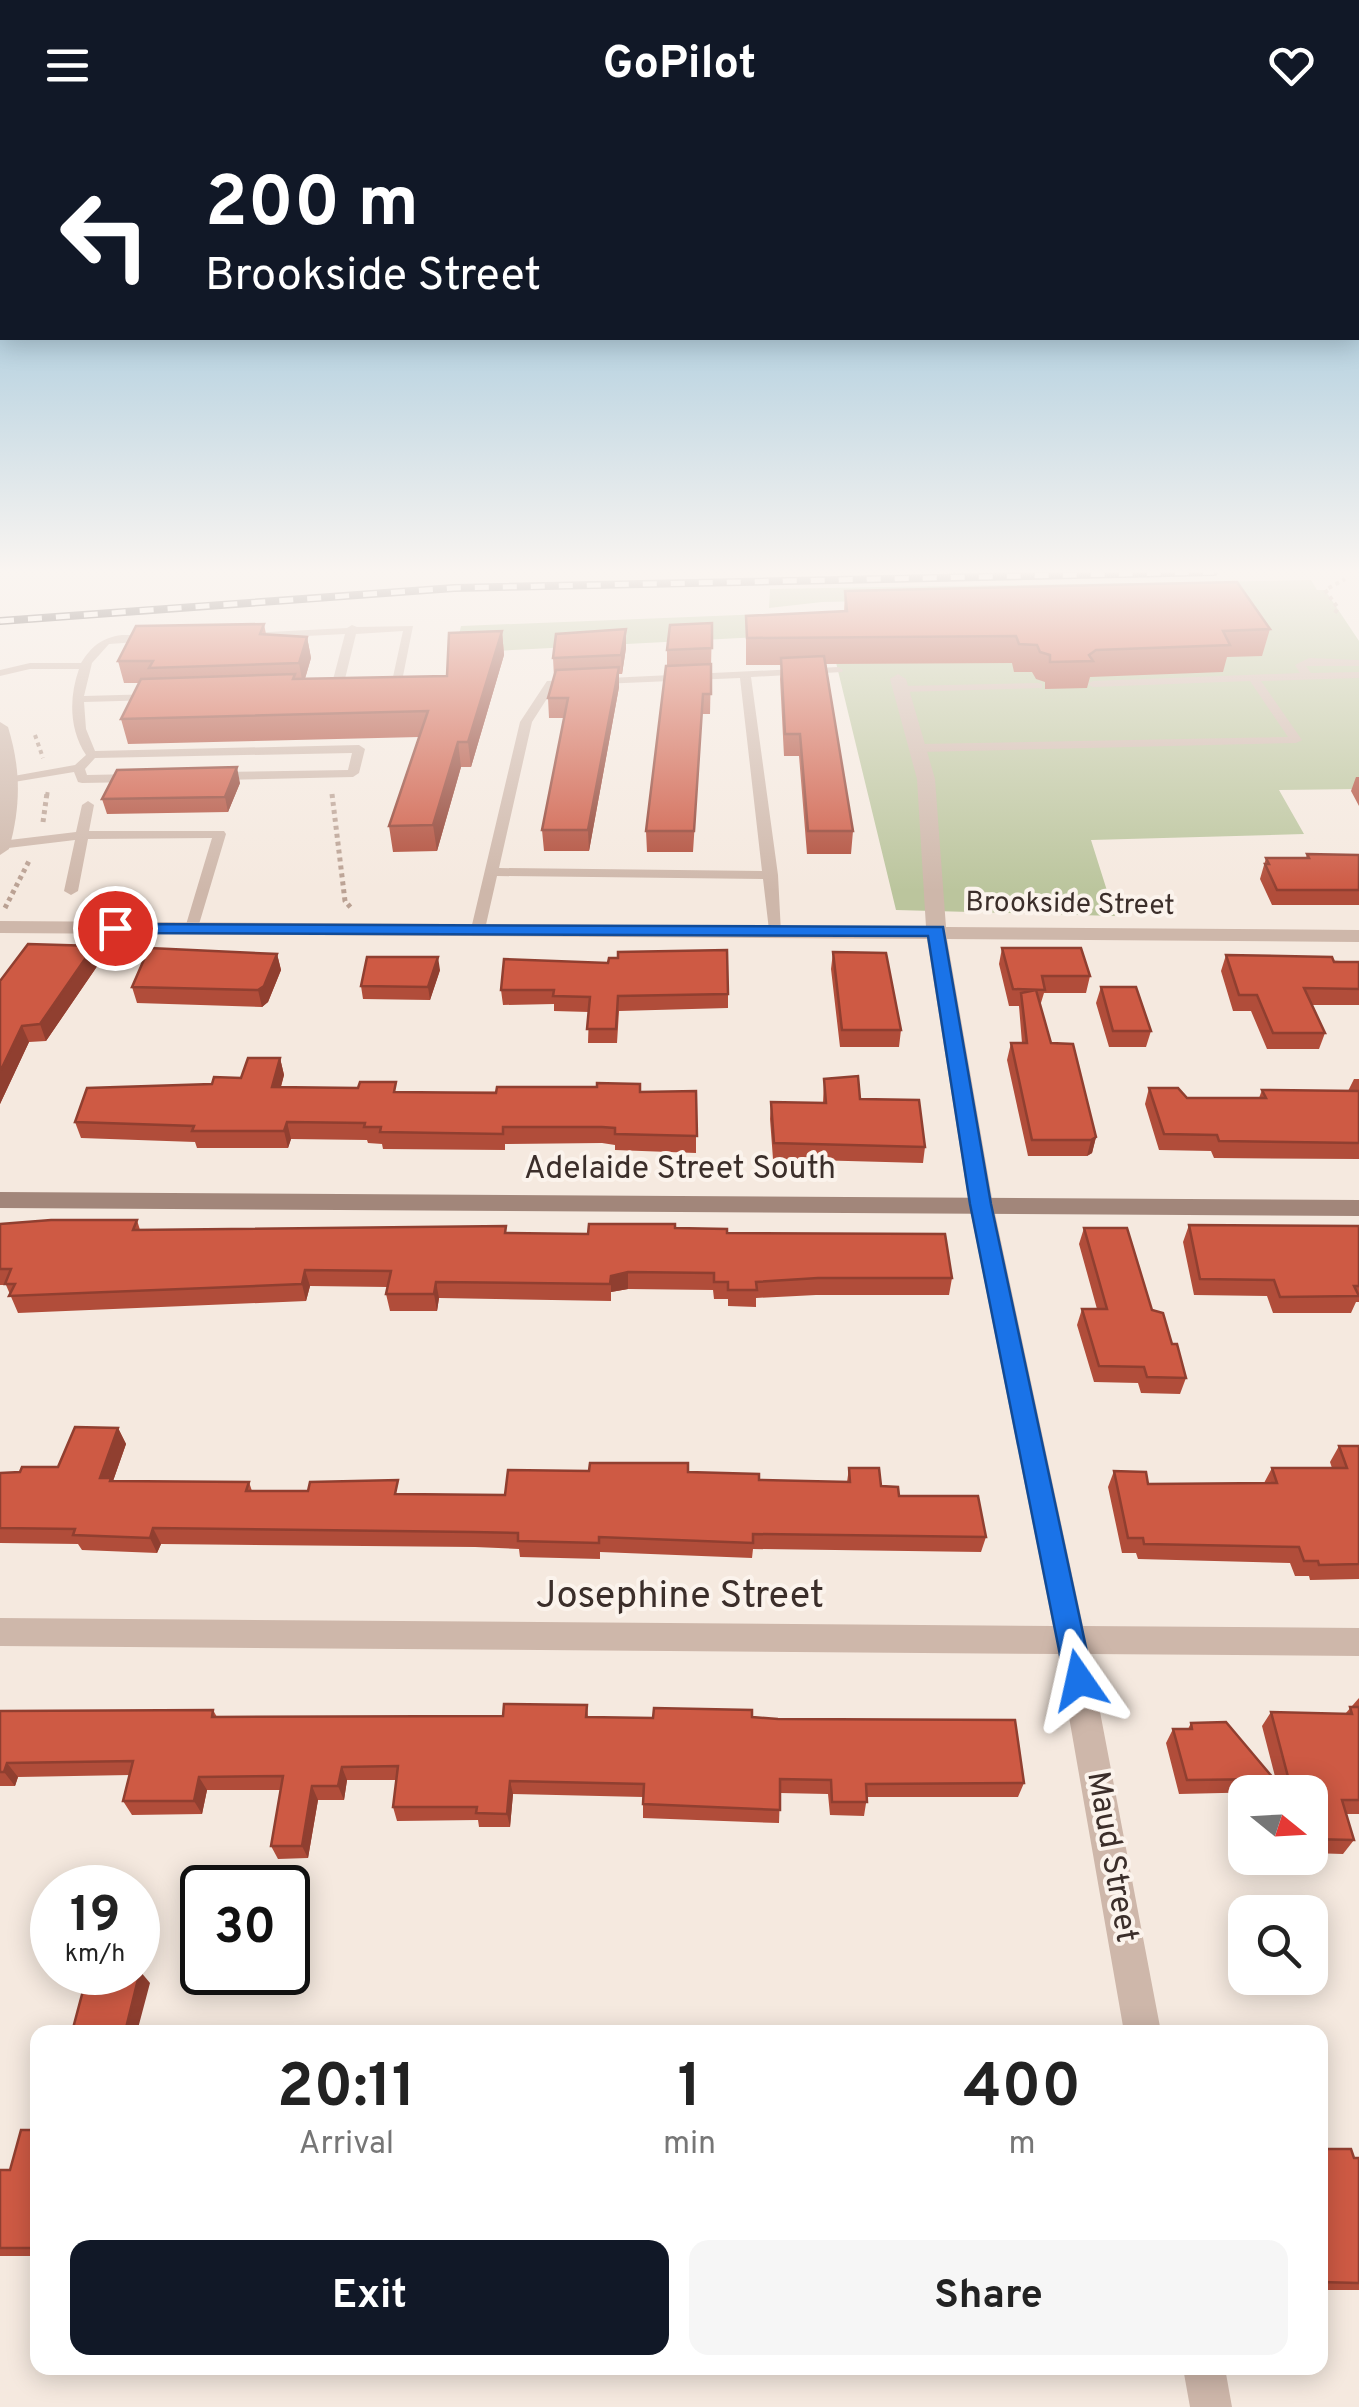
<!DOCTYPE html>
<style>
:root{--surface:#fff;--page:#f6f6f6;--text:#222;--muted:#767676;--accent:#111827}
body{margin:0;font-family:Overpass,sans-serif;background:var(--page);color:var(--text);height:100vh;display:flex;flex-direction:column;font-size:38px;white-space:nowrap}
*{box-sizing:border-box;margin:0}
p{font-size:32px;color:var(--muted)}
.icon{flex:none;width:55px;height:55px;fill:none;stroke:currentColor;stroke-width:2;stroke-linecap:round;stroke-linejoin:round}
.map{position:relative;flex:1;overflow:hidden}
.drawer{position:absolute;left:30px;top:1895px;width:1298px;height:350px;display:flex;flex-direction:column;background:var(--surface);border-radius:20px;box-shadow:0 5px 25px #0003}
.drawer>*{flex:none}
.guide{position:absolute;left:0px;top:0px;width:1360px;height:210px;box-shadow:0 5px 25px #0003;background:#111827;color:#fff;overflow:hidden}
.needle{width:65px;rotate:108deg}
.tools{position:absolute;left:1228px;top:1645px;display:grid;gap:20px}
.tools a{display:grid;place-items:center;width:100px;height:100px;border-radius:20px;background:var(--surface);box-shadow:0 5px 25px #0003;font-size:50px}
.speed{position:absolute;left:30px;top:1735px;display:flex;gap:20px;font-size:50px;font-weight:700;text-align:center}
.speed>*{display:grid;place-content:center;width:130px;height:130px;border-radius:50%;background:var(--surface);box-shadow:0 5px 25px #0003;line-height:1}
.speed small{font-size:25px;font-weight:400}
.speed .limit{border:5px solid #111;border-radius:15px;background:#fff;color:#111}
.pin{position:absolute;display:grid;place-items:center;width:85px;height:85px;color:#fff;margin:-42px;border:5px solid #fff;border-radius:50%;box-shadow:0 2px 10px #0007}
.me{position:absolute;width:110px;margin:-55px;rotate:349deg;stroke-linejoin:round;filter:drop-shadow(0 0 8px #0008)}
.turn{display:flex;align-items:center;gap:35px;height:210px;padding:0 40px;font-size:45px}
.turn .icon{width:130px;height:130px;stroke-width:2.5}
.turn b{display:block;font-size:70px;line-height:85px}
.eta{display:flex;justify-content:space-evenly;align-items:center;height:170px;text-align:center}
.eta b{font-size:60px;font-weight:700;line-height:70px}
.button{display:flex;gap:20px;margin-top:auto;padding:20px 40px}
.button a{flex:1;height:115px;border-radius:20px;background:var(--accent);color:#fff;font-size:40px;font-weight:700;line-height:115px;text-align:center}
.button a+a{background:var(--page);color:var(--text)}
header{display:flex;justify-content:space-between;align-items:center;height:130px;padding:0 40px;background:var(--accent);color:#fff;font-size:45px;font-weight:700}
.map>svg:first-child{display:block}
.green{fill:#bbc59d}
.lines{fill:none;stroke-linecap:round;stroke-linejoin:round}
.path-far1{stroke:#baa193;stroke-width:4;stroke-dasharray:4 4;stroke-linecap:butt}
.path{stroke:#baa193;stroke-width:5;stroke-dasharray:4 4;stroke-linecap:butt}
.service{fill:#ceb7aa;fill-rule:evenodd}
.minor{fill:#ceb7aa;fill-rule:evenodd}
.tertiary{fill:#ceb7aa;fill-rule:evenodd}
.secondary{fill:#a2867a;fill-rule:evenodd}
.rail-casing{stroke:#3b2e2a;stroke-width:8}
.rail{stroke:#fbf3ec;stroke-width:5;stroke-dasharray:14;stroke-linecap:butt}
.wall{fill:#b14d3a}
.shaded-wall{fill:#903f30}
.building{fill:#ce5a44;stroke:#903f30;stroke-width:2.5}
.route{fill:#1a73e8;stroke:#114b97;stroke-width:2.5}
.labels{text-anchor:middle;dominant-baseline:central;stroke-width:8;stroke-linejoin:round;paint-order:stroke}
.far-street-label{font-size:28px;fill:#3b2e2a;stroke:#fbf3ec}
.street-label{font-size:32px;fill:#3b2e2a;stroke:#fbf3ec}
.near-street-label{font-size:38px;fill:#3b2e2a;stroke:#fbf3ec}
</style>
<header><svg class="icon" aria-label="menu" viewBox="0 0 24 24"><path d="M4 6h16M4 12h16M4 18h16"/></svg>GoPilot<svg class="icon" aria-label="heart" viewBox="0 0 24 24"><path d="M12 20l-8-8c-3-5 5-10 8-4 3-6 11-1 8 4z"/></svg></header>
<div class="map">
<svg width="1359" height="2277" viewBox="0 0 1359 2277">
<rect width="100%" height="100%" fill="#f5e9df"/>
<path class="green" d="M1311 450 1317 460H1325L1359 511V659L1279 660 1304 704 1091 710 1115 786 896 780 824 483 1195 464 822 472 769 478 770 459Z
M816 482 819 504 455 523 461 496Z"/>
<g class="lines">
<path class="path-far1" d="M1335 483 1338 478 1325 460 1345 449
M35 605 43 628
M47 666 48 660"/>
<path class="path" d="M332 664 345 771 351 778
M43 692 47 663
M5 778 29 731"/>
<path class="service" d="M352 495 357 497 413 496 400 561 386 563 380 560 391 556 403 501 356 504 342 561 336 564 330 561 345 504 248 509 243 506 248 503 347 498Z
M122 505H152L157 508 152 511 109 514 92 533 84 566 155 564 161 567 155 570 84 572 86 599 95 621 359 615 365 619 359 643 353 647 217 650 211 646 217 642 348 640 352 623 95 628 85 639 87 645 136 644 142 648 136 652 82 653 78 652 74 642 8 653V647L75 635 86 625C69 599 69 567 79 539H30L0 546V540L30 533H81C92 516 101 508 122 505Z
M1309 528 1359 530V536H1306L1311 543 1359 542V548L1261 551 1302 610 1296 613 920 622 914 618 920 614 1288 607 1250 551 1093 557 1087 554 1093 551 1300 543 1295 535Z
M838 537 843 540 842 542 751 547 778 745 781 803H771L769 800 763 749 497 746 485 799 483 802H473L471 799 520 592 547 551ZM740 548 762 741 499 738 532 592 555 556Z
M1038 553 1042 554V558L901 562 895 559 901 556Z
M88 671 94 675 89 701H224L226 704 197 801 192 802 185 798 212 708 88 709 78 761 71 765 64 761 75 710 0 719 1 711 76 702 82 675Z"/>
<path class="minor" d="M898 544 906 549 935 649 946 797 1359 800V812L947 809 993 1074 1083 1496 1359 1498V1526L1089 1524 1161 1902H1124L1058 1524 0 1516V1488L1053 1496 969 1074 927 809 0 803V791L926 797 917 649 890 549Z
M1183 2238H1225L1232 2277H1190Z"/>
<path class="tertiary" d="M0 592 8 597C21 639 21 676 9 719L0 725Z"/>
<path class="secondary" d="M0 1062 1359 1070V1086L0 1078Z"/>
<defs>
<path id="rail" d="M0 491 454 458 1214 442"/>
</defs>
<use href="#rail" class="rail-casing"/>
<use href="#rail" class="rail"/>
</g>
<path class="wall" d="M845 461 1270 499 1262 526 1227 527 1223 542 1090 547 1087 558 1045 559V552L1036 549 1032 542H1014L1012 533 826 534 853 701 851 724H807L799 626H784L780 549 781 535H746V486L844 481Z
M712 493 710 584H702L693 722H647L646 701 667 535V520Z
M264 494 266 504 307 507 311 528 305 549 447 546 502 501 504 525 471 637H461L437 721 393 722 389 696 419 607 128 614 121 589 139 553H124L118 531Z
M626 518 622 544H619V557L589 721H544L542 700 564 588H549L548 568 554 547 553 528Z
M1356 647H1359V676L1351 661Z
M240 653 228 682 107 684 102 669Z
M1307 724 1359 725V775H1272L1260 749 1266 728H1306Z
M94 816 100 832 46 911 29 912 0 974V851Z
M1002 818 1090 846 1086 863H1044L1040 876 1051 913 1096 1007 1092 1023 1087 1026H1028L1007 930 1011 913H1022L1019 876H1009L999 834Z
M833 822 901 900 899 917H840L831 839Z
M277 824 281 840 268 872 262 877 137 873 132 857Z
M1226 825 1359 832V875H1312L1325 903 1319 919H1267L1251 881H1233L1221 841Z
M504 829 728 864V878L619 881 617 913H588L589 882 554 881V874L503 875 501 860Z
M440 840 430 870 363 869 361 856Z
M1101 857 1151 901 1146 917H1109L1096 873Z
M280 928 284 945 281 957 398 962 696 961V1023L615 1020V1015L602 1013 505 1014V1020L383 1019 382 1014 368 1013 367 1010 291 1009 288 1018H197L195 1012 81 1008 75 992 212 954 241 948Z
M824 949 860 969 925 1017 923 1033 773 1029 770 989 771 972 823 973Z
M1354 949H1359V1029L1214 1028 1211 1021 1159 1020 1145 974 1149 958 1187 968H1259L1262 960 1348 961Z
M137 1090 140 1100 588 1104 675 1098 727 1103 952 1148 949 1165H816L756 1168V1177L728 1176V1169H714L713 1160 628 1159 611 1162V1171L439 1168 437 1181H390L386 1164 387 1157 310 1156 306 1171 18 1183 6 1155H0V1094Z
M1189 1095 1359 1096V1172H1356L1351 1183H1273L1267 1166 1194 1165 1183 1112Z
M1084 1098 1152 1180 1172 1214 1186 1248 1180 1264 1141 1263 1138 1253 1094 1252 1077 1195 1082 1179H1097L1079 1114Z
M118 1298 126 1314 113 1351 249 1352 252 1361 505 1365 688 1342 759 1350 847 1352 849 1338 899 1366 986 1407 981 1422 753 1419 752 1428 600 1422V1429L520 1427 519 1419 475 1417 161 1414 157 1423 82 1420 78 1414 0 1413V1343L20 1342 58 1337Z
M1339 1316H1359V1449L1310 1450 1309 1446H1295L1290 1433 1138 1429 1136 1423H1122L1108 1357 1114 1341 1148 1354 1264 1353 1272 1338H1332L1330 1332Z
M1359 1568V1684H1346L1354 1710 1343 1724 1310 1723V1662H1279L1262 1596 1271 1582 1345 1584Z
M587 1575 588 1587H752L1024 1653 1018 1667H867L864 1686 830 1685 828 1664 780 1663 779 1693 643 1688V1667L513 1664 510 1697H479L478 1690 397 1691 393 1677 396 1650H347L344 1670H318L308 1728 278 1729 271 1716 281 1660H207L202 1684 132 1685 123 1671 130 1645 18 1647 15 1656H0V1581L213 1580 217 1587 503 1586Z
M1191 1593 1274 1649 1265 1662 1179 1664 1166 1613 1173 1599H1188Z
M38 2000V2126H0V2040H10Z
M1320 2019 1354 2028H1359V2160H1320Z"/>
<path class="shaded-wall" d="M626 499V518L622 544 621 525Z
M502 501 504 525 471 637 468 612Z
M307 507 311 528 303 555 299 533Z
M619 537V557L589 721 588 700Z
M458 612 461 637 437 721 433 695Z
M237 637 240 653 228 682 225 667Z
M94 816 100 832 46 911 40 894Z
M277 824 281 840 268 872 262 877 258 860Z
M438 827 440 840 430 870 428 857Z
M22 896 29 912 0 974V942Z
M280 928 284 945 276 973 272 957Z
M287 992 291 1009 288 1018 284 1001Z
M1096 1007 1092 1023 1087 1026 1091 1010Z
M305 1140 310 1156 306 1171 302 1154Z
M628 1142V1159L611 1162V1171V1146Z
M436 1152 439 1168 437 1181 434 1164Z
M118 1298 126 1314 113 1351 119 1363 100 1348Z
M153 1398 161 1414 157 1423 150 1408Z
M7 1633 18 1647 15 1656 4 1642Z
M342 1637 347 1650 344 1670 338 1656Z
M199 1647 207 1660 202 1684 194 1671Z
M510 1651 513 1664 510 1697 507 1684Z
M312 1656 318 1670 308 1728 302 1716Z
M140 1841 150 1853 137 1902H125Z"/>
<path class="building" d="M1237 452 1270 499 1223 501 1230 515 1096 520 1089 525 1093 531 1050 532V525L1040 522 1037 515 1019 514 1016 506 747 508 746 486 847 481 845 461Z
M712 493V518L667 520 670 495Z
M264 494 260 504 307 507 299 533 149 538 153 531H118L136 496Z
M626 499 621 525 553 528 556 504Z
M502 501 468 612H458L433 695 389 696 428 581 121 589 141 549 295 544 293 549 447 546 449 503Z
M824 526 853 701H808L800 604H785L781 528Z
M711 534V564H703L694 701H646L666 536Z
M619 537 588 700H542L568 568H548L556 540Z
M237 637 225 667 102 669 117 640Z
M1307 724 1359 725V760H1277L1265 734H1269L1266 728H1309Z
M28 814 94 816 40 894 22 896 0 942V851Z
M149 818 277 824 264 856 258 860 132 857Z
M1002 818H1081L1090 846H1042L1045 860 1013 859Z
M727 820 728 864 618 866 616 899H587L590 867 553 866 554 860H501L504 829 608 833 609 828H618V822Z
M833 822 886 823 901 900H842Z
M1226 825 1332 827 1334 832H1359V859L1304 858 1325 903H1273L1257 865H1239Z
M367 827H438L428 857 361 856Z
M1101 857H1136L1151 901H1113Z
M1036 860 1051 913 1073 914 1096 1007 1091 1010H1032L1011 913H1027L1021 863Z
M248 928H280L272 957 358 958 360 952H396L394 962 496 963 497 957H597V953L640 954V962L696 961 697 1006 615 1004V998L602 997H503V1004L380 1002 381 997H364L365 993 287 992 284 1001H192L194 996 75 992 87 958 212 954 214 947 241 948Z
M858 946 860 969 919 970 925 1017 774 1013 771 972 826 973 824 949Z
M1149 958H1178L1187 968H1266L1262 960 1359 961V1013L1219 1011 1217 1005 1164 1004Z
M51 1090H137L133 1100 506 1096 505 1103 588 1104 589 1094H675V1098L727 1099V1103L945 1104 952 1148H818L756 1152 757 1160H728V1152H714V1143L628 1142 611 1146 610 1154 436 1152 434 1164H386L391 1141 305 1140 302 1154 9 1166 15 1154H5L11 1139H0V1094Z
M1189 1095 1359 1096V1156H1354L1359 1166 1280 1167 1274 1150 1200 1149Z
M1084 1098H1127L1152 1180 1163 1183 1172 1214H1177L1186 1248 1147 1247 1144 1237 1099 1236 1082 1179H1107Z
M75 1297 118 1298 100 1348H111L110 1351 249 1352 246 1361H308L310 1352 398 1350 395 1364 505 1365 508 1340 589 1341 590 1333H688V1342L759 1344V1350L850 1352 849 1338H879L881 1356 898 1357 899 1366H978L986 1407 753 1404V1413L599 1407V1413L518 1411V1403L472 1402 153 1398 150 1408 73 1405 75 1399 0 1398V1343L20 1342 22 1337H58Z
M1339 1316H1359V1434L1319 1435 1318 1431H1304L1299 1417 1144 1414 1143 1408H1128L1114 1341 1146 1342 1148 1354 1277 1353 1272 1338H1347Z
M504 1574 587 1575 586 1587 653 1588 654 1578 752 1580V1587L778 1589 1015 1590 1024 1653 866 1654 867 1672H832L831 1650 780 1649V1680L643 1674 644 1654 510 1651 507 1684 476 1683 477 1677H393L398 1636 342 1637 338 1656H312L302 1716H271L283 1646 199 1647 194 1671H123L133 1631 7 1633 4 1642H0V1581L213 1580 212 1587 503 1586Z
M1350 1577H1359V1670H1342L1354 1710 1310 1709V1662H1292L1271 1582 1352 1584Z
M1226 1592 1274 1649 1187 1650 1173 1599H1192L1191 1593Z
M138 1841H140L125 1902H72L88 1842H138Z
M21 2000H38V2118H0V2040H10Z
M1320 2019H1351L1354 2028H1359V2153L1320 2152Z"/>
<linearGradient id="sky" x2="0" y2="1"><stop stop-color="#7db4d2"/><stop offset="0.58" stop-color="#faf5f1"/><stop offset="1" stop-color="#faf5f1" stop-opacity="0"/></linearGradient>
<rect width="1359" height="761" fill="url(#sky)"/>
<path class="route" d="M109 794 943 797 991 1074 1093 1550 1089 1560 1079 1564 1069 1560 1065 1550 970 1074 928 806 115 803 106 798Z"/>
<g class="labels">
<g class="far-street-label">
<text transform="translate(1070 775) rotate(1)">Brookside Street</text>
</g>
<g class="street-label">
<text x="680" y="1040">Adelaide Street South</text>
<text transform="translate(1111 1727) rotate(80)">Maud Street</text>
</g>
<g class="near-street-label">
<text x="680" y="1467">Josephine Street</text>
</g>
</g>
</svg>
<div class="tools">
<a><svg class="needle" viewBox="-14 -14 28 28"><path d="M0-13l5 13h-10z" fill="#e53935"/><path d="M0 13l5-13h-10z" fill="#767676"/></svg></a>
<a><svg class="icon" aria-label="search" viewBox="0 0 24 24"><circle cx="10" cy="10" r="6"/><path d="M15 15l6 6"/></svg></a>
</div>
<div class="speed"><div>19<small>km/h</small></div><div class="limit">30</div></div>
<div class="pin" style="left:115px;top:798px;background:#d93025"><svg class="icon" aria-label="arrive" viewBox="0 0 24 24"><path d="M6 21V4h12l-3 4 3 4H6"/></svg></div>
<svg class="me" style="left:1079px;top:1550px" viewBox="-20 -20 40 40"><path d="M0-17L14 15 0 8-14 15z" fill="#1a73e8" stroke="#fff" stroke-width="4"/></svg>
<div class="guide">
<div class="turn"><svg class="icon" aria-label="left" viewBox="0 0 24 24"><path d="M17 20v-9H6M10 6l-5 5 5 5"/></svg><div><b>200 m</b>Brookside Street</div></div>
</div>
<section class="drawer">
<div class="eta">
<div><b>20:11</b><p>Arrival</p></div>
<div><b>1</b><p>min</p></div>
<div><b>400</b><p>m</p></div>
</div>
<div class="button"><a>Exit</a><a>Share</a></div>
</section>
</div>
